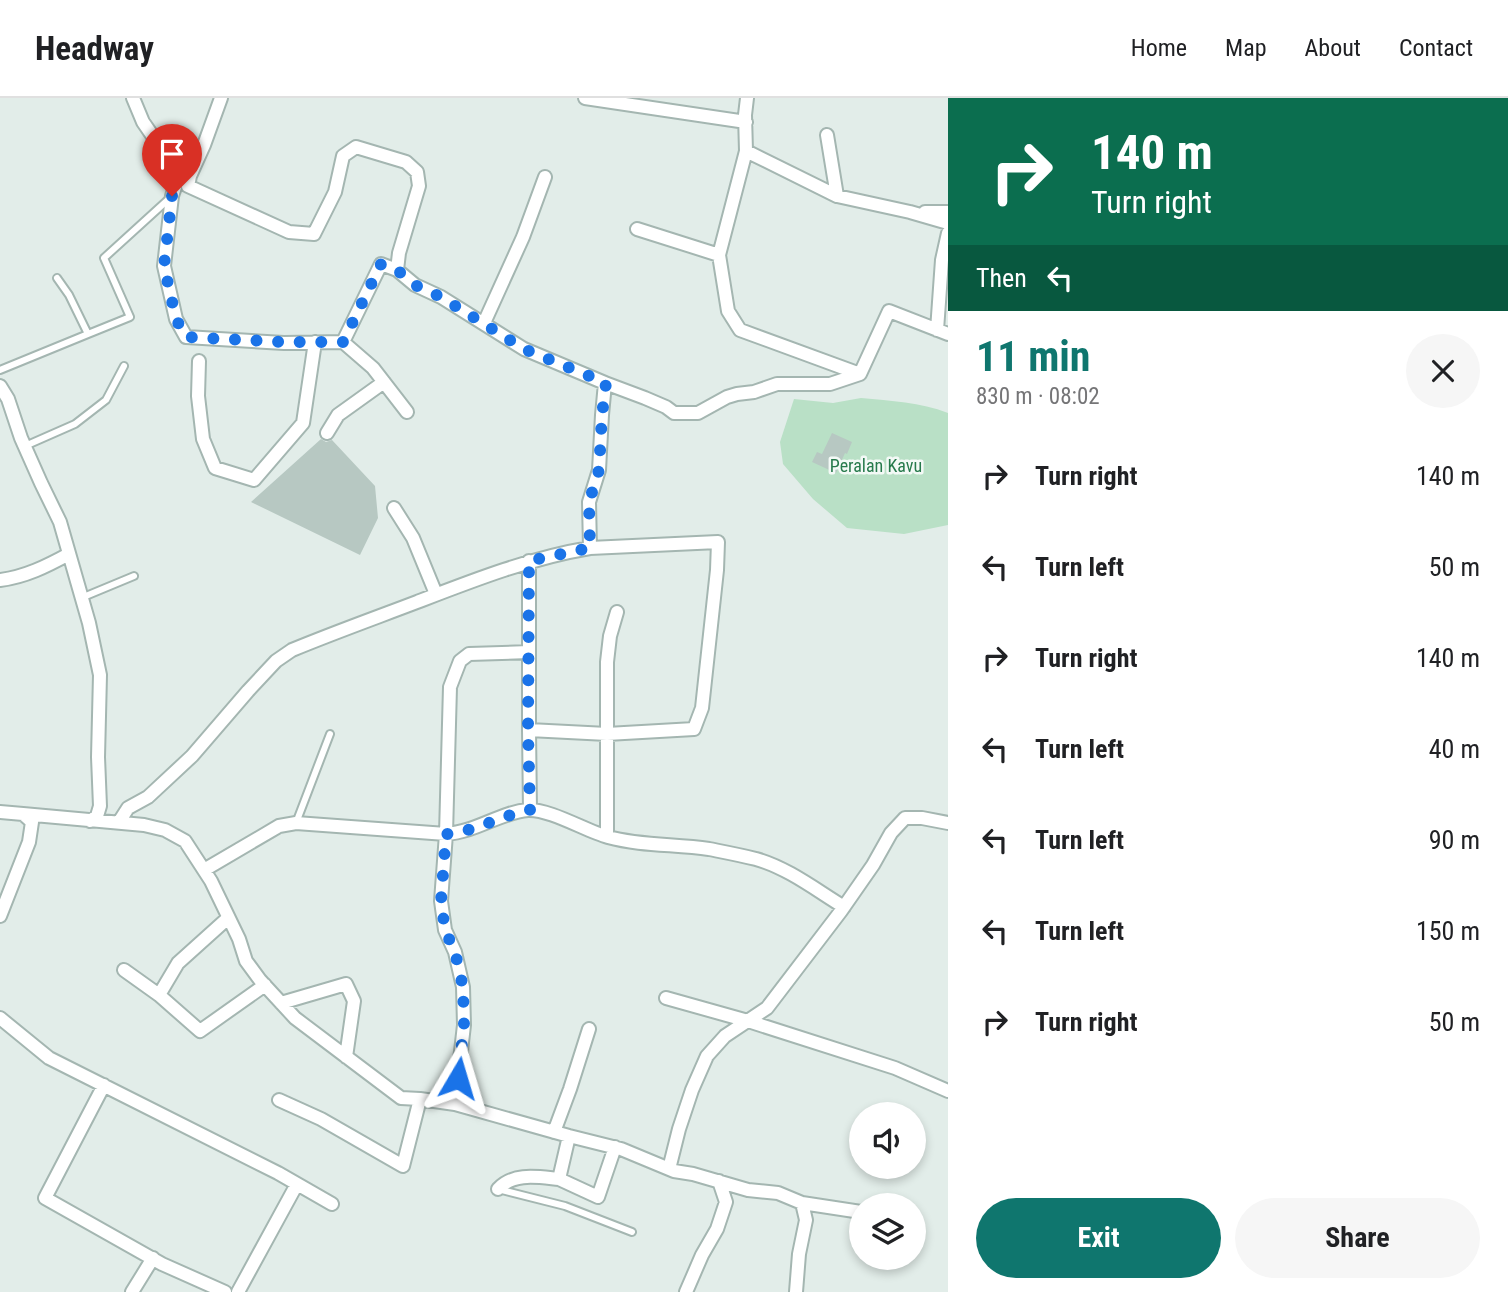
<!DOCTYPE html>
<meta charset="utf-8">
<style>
:root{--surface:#fff;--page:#f6f6f6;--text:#202124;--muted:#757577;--line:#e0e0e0;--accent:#0f766e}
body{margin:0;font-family:"Roboto Condensed",sans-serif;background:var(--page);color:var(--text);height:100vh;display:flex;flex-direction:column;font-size:26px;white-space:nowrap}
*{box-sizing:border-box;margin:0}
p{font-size:23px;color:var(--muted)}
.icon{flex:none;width:38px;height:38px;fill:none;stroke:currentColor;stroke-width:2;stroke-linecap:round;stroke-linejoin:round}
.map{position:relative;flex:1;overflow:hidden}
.details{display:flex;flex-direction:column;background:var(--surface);width:560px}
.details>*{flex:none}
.banner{background:#0b6e4f;color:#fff;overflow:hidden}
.buttons{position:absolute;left:849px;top:1004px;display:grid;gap:14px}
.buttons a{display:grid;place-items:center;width:77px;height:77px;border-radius:50%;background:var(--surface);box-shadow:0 4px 10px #0003;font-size:35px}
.pin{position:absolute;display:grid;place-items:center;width:60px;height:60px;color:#fff;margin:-72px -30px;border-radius:50% 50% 50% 0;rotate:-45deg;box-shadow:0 0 7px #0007}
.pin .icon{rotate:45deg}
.me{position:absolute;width:77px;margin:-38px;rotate:7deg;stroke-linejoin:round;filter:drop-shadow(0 0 5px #0008)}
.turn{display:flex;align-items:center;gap:24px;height:147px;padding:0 28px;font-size:32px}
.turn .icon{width:91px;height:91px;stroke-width:2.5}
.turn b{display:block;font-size:49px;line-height:60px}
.then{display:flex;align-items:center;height:66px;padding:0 28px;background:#0003;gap:14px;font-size:26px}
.round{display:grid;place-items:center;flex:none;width:74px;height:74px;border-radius:37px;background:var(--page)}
.head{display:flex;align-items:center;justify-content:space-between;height:119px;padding:0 28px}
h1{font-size:42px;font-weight:700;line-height:52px;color:var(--accent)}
.button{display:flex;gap:14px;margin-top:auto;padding:14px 28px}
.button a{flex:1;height:80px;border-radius:42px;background:var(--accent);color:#fff;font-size:28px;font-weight:700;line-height:80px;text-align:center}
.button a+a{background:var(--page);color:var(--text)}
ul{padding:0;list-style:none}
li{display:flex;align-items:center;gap:21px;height:91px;padding:0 28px}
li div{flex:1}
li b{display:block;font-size:26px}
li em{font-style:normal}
header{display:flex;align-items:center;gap:42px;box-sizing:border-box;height:98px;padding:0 35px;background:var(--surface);border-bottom:2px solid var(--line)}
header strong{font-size:33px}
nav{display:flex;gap:38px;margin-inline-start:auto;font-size:24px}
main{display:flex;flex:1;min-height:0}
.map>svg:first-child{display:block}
.green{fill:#b9e0c6}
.building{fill:#b7c8c2}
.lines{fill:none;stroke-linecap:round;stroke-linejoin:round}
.service-casing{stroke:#a4b6b1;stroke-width:10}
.minor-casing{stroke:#a4b6b1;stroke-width:16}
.service{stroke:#fff;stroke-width:6}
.minor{stroke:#fff;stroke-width:12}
.route{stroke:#1a73e8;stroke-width:12;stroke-dasharray:0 21.6}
.labels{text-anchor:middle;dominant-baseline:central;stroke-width:5;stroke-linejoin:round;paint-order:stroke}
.park-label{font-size:18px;fill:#277a4c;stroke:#f3f9f6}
</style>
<header>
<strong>Headway</strong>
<nav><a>Home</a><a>Map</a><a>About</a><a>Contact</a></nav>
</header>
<main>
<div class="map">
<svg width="948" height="1194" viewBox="0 0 948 1194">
<rect width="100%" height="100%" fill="#e2ede9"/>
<path class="green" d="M861 300C891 303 920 304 948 315V427L904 436 847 430 813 401 783 366 780 344 794 301 833 305Z"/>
<path class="building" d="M832 335 852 344 847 356 845 355 836 375 812 364 817 354 822 356Z
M321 341 326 344 332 342 375 388 378 420 360 457 251 404Z"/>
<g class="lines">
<defs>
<path id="service" d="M88 236 130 219 104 160 171 99
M0 272 88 236 69 197 57 180
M25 348 75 326 106 302 124 268
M81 500 134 478
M296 725 330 636
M498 1091 565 1108 632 1134"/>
<path id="minor" d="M133 0 143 24 183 82
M585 0 746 24
M747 0 745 17 746 53 719 157 728 213 740 232 860 276
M827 37 837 98 910 114 948 125
M746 53 837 98
M179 77 172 98 164 168 176 221 186 239 284 245 343 244 381 166 397 172
M925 114H948
M637 131 719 157
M484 225 523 139 545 79
M937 232 942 162 948 135
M343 244 373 270 407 314
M199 263 198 298 203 341 215 370 254 382 303 325 315 244
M605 285 645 300 666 309 674 315H698L727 299 737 296 754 294 777 286H830L860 276 889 213 948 236
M0 288 8 301 21 340 41 385 60 424 89 525 100 577 98 659 100 708 97 718 90 723
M327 335 338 317 384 284
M394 410 413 440 436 496
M0 482C25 479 47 468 69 456
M529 632V463
M530 712 529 632 607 636 694 631 702 610 717 472 718 444 590 450
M0 714 23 716 32 724 29 744 0 818
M23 716 144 727 165 732 185 743 211 783 239 841 246 863 260 882 295 920 401 1000 420 1001 455 1006 569 1038 621 1051 674 1073 693 1076 748 1092 778 1095 802 1105 806 1122 799 1156 796 1194
M119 724 128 710 148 699 192 658 248 593 276 563 292 552C333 535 375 520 417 504 474 482 530 460 590 450L589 404 599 372 602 317 605 285 524 251 441 199 415 187 397 172 399 155 419 88 417 74 406 64 356 49 343 58 335 94 314 136 289 134 188 88 190 78 204 47 221 0
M607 738V564L610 538 617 514
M204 772 279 728 296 725 446 736C476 734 501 714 528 712 550 711 586 733 608 739 641 748 675 746 709 751 724 754 740 757 756 761 788 770 816 792 844 809
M228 820 178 865 159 897 200 933 265 887
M124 872 159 897
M666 900 748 923 895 970 948 993
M281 905 346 886 354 903 346 959
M0 920 49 960 278 1075 332 1106
M104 987 45 1100 162 1166 225 1194
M279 1002 321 1021 403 1068 420 1001
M455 1006 464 927 463 889 455 854 445 832 441 803 446 736 450 589 460 563 469 556 529 554
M554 1034 570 991 589 931
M569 1038 559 1081 598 1099 615 1049
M669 1071 679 1031 692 992 707 958 725 938 767 910 841 813 873 767 891 735 905 720H922L948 725
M498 1091C514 1074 538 1079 559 1081
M802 1105 861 1114
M132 1194 153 1160
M238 1194 297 1086
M686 1194 702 1157 717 1131 726 1104 719 1083"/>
</defs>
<use href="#service" class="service-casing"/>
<use href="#minor" class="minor-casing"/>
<use href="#service" class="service"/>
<use href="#minor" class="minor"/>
</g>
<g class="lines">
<path class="route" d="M172 98 164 168 176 221 186 239 284 244H343L381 166 397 172 415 187 441 199 524 251 606 285 602 317 599 372 589 404 590 450 529 463 528 632 530 712C501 717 476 734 446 736L441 803 445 832 455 854 463 889 464 927 458 980"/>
</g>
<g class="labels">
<g class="park-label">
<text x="876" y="367">Peralan Kavu</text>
</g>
</g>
</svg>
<div class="buttons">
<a><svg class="icon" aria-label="sound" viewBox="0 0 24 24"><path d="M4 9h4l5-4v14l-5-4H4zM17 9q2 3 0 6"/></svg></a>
<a><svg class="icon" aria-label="layers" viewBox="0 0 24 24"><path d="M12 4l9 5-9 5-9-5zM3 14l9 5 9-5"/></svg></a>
</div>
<div class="pin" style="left:172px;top:98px;background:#d93025"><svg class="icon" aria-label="arrive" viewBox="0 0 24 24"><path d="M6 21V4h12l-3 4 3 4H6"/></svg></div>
<svg class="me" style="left:458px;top:980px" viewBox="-20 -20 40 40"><path d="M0-17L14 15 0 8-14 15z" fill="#1a73e8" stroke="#fff" stroke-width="4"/></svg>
</div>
<section class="details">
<div class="banner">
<div class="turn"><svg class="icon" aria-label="right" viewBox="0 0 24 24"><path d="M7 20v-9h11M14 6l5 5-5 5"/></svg><div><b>140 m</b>Turn right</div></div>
<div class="then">Then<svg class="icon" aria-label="left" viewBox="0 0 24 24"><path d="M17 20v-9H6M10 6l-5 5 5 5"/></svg></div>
</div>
<div class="head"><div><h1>11 min</h1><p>830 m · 08:02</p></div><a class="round"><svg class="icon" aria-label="close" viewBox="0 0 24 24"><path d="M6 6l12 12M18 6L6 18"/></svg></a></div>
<ul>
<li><svg class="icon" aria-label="right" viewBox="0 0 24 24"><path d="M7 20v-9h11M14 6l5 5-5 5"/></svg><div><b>Turn right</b></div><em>140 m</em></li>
<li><svg class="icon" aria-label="left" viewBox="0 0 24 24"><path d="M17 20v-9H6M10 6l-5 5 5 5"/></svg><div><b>Turn left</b></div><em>50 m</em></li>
<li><svg class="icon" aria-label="right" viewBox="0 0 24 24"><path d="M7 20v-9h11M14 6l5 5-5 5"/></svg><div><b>Turn right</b></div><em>140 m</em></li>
<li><svg class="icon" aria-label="left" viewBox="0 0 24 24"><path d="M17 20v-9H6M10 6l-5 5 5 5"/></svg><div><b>Turn left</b></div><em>40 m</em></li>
<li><svg class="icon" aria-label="left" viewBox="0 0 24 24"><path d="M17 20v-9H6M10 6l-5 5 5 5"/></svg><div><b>Turn left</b></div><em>90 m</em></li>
<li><svg class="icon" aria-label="left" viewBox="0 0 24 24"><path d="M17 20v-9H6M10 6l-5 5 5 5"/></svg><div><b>Turn left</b></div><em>150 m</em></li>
<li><svg class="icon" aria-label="right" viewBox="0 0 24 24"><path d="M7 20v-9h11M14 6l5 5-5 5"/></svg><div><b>Turn right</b></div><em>50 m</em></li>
</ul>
<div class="button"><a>Exit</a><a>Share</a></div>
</section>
</main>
